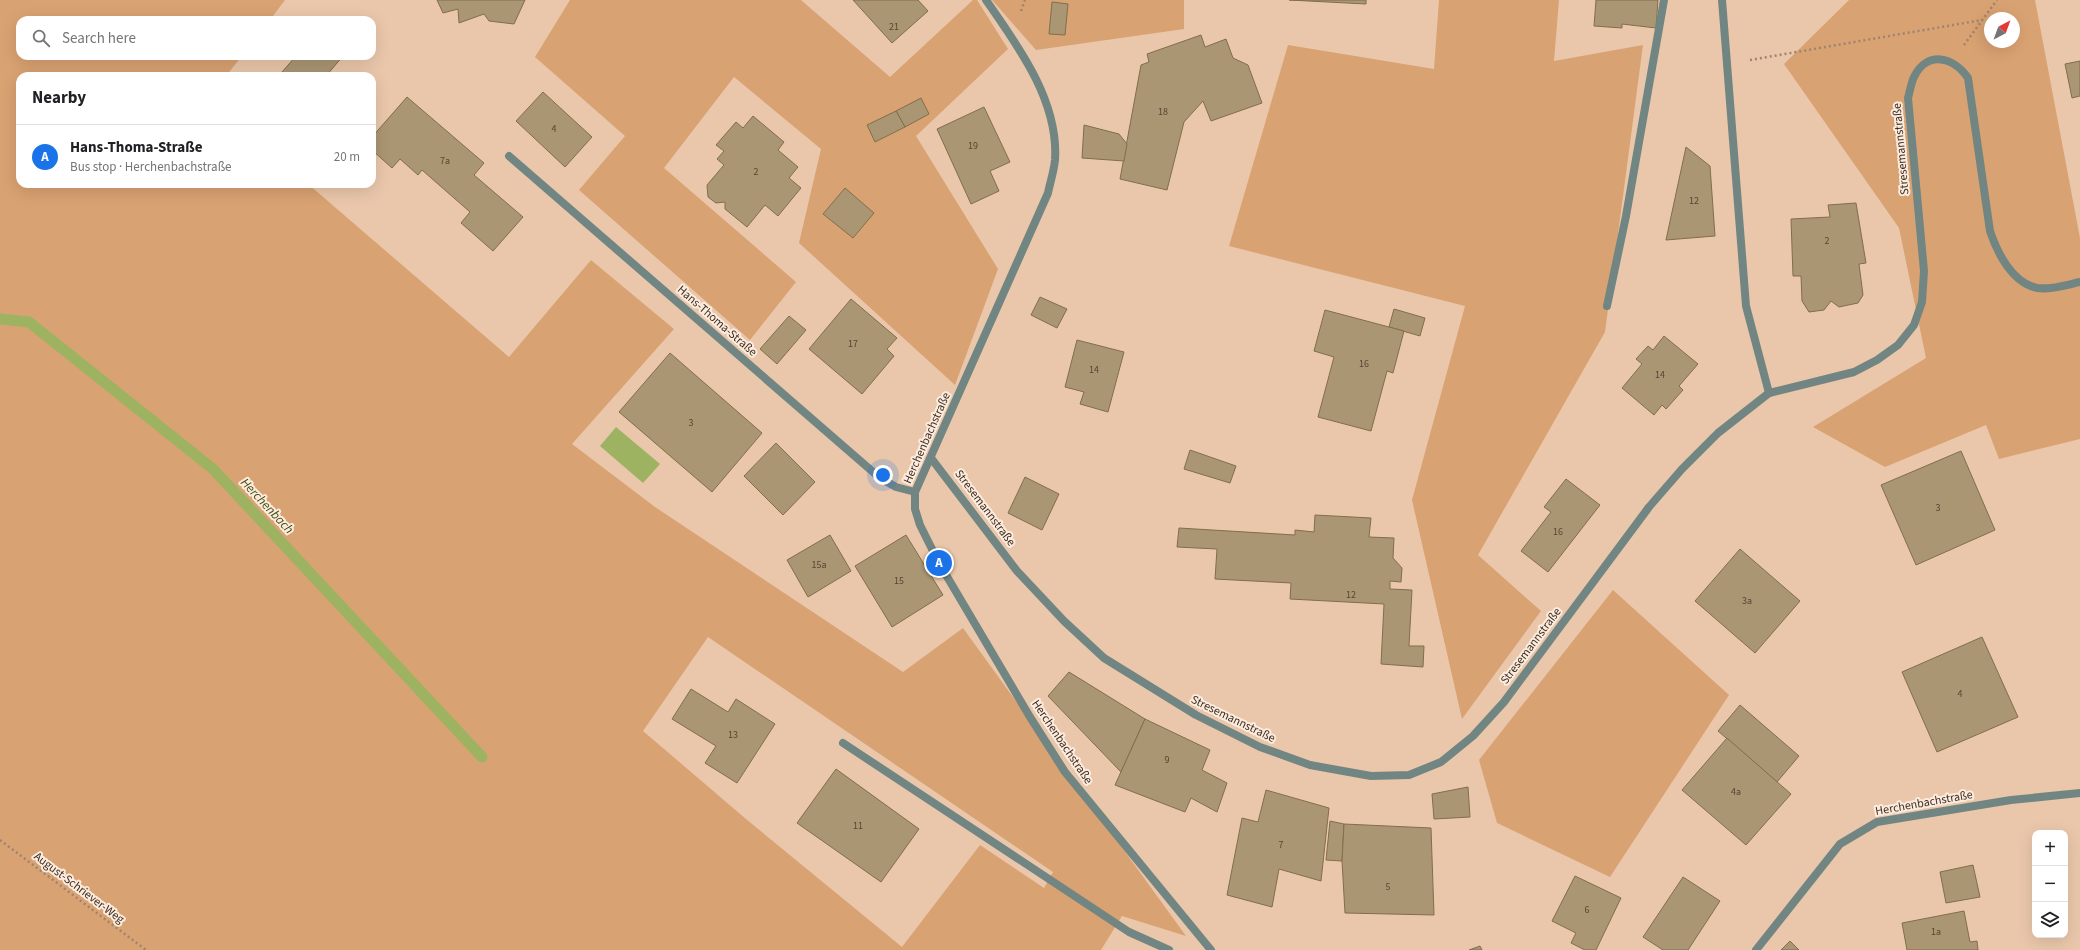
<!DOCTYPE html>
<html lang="en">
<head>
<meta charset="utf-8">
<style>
	:root { --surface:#fff; --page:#f6f6f6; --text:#202124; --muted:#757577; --line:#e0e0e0; --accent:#1a73e8 }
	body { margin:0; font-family:"Source Sans 3",sans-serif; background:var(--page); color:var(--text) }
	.controls { position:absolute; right:12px; bottom:12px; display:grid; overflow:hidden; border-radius:8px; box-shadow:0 4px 16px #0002 }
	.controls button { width:36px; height:36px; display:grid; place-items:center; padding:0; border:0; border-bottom:1px solid var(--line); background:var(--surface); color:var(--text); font:20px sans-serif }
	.compass { position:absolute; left:1984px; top:12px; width:36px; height:36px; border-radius:50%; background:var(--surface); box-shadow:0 4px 16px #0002; rotate:41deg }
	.you { position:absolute; left:883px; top:475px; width:14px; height:14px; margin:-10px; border:3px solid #fff; border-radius:50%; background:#1a73e8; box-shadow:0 0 0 6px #1a73e833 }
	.badge { display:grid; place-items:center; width:26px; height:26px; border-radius:50%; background:var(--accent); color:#fff; font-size:13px; font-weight:700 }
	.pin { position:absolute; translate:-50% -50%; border:2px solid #fff; box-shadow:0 1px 4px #0006 }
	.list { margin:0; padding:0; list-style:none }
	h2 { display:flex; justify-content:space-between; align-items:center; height:52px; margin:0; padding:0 16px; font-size:17px }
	h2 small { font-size:13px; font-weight:400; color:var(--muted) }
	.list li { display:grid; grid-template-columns:26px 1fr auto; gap:12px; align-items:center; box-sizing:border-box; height:64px; padding:0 16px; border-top:1px solid var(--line) }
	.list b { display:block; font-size:15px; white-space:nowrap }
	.list p { margin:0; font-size:13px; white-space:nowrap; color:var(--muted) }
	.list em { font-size:13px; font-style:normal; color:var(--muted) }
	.icon { flex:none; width:22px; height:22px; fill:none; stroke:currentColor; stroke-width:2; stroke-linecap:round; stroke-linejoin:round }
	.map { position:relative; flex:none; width:2080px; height:950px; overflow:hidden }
	.search { position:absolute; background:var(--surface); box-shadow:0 4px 16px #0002; left:16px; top:16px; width:360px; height:44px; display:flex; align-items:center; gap:10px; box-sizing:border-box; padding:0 14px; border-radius:12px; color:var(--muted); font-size:15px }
	.panel { position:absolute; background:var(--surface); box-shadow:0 4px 16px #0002; left:16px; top:72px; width:360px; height:116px; border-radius:12px }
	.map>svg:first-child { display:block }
</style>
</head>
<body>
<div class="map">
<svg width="2080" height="950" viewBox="0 0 2080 950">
	<rect width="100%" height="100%" fill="#eac7ab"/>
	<g fill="#d9a272" fill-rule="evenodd">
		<path d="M0,0H285L270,20H20V56H242L226,76H20V184H308L509,357L591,260L674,329L572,444L655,507L903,672L963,628L1186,936L1122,916L1101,950H0ZM708,637L1053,872L1044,888L980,845L902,947L746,819L643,731Z"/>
		<polygon points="570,0 801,0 890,77 973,0 977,0 1008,49 916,136 998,269 955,385 799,243 821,149 734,77 664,168 796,282 750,340 579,190 625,136 535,57"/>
		<polygon points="992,0 1184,0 1184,29 1036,50"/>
		<polygon points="1439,0 1559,0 1554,61 1643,45 1605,332 1478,555 1541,611 1462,719 1412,500 1465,306 1229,246 1288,45 1434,69"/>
		<path d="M1849,0H2035L2080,238V439L1999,459L1986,425L1885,467L1813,427L1926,358L1899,228L1784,64ZM1990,18H2014V42H1990Z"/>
		<polygon points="1613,590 1729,695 1610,877 1497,823 1479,760"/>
	</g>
	<polygon fill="#9db362" points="616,427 660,464 643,483 600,446"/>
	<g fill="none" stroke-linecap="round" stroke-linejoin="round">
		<polyline stroke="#9db362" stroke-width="11" points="0,319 29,322 213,469 482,757"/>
	</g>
	<g fill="#aa9672" stroke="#816e4c">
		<polygon points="437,0 525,0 514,24 489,21 484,14 459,23 458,9 443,13"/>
		<polygon points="853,0 918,0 928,11 892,43"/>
		<polygon points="1289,0 1366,0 1366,4"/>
		<polygon points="1596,0 1658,0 1656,28 1622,24 1622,28 1594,26"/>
		<polygon points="1052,2 1068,4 1065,35 1049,34"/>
		<polygon points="1201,35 1205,47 1226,39 1233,58 1248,65 1262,103 1211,121 1203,101 1184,122 1167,190 1120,179 1141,65 1149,62 1147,54"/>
		<polygon points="296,56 343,56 326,76 287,76 282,72"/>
		<polygon points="2080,61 2080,96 2072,98 2065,64"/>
		<polygon points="543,92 592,137 565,167 516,121"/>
		<polygon points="407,97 484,163 474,175 523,217 493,251 461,223 470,212 422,170 418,175 400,159 392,168 372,150 372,137"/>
		<polygon points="921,98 929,114 905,127 896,111"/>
		<polygon points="984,107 1010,162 990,171 999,191 971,204 937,129"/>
		<polygon points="896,111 905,127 875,142 867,125"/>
		<polygon points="753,116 784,142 778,150 798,167 789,178 801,188 778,216 765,205 747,227 725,209 725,202 716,203 708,197 707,185 724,165 717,159 724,151 716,145 736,122 743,128"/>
		<polygon points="1084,125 1119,134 1127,144 1124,161 1082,158"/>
		<polygon points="1686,147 1710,166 1715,236 1666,240"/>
		<polygon points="845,188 874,213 853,238 823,214"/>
		<polygon points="1856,203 1866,263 1859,264 1863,295 1858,303 1839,307 1831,301 1824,310 1809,312 1802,301 1801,276 1793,276 1791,219 1830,217 1828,205"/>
		<polygon points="1040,297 1067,309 1057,328 1031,315"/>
		<polygon points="851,299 897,338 887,349 894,356 862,394 809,349"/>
		<polygon points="1394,309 1425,318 1420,336 1389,327"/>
		<polygon points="1325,310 1404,331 1393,373 1387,371 1371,431 1318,417 1334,357 1314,351"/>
		<polygon points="789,316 806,330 777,364 760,349"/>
		<polygon points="1664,336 1698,364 1679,386 1683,390 1666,409 1662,405 1654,415 1622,388 1642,364 1636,359 1648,346 1653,350"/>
		<polygon points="1077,340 1124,352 1108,412 1080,404 1084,392 1065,387"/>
		<polygon points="670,353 762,433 712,492 619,412"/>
		<polygon points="776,443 815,482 783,515 744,476"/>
		<polygon points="1190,450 1236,466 1230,483 1184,469"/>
		<polygon points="1961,451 1995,530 1916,565 1881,485"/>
		<polygon points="1025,477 1059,494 1042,530 1008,513"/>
		<polygon points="1566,479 1600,505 1548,572 1521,551 1551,512 1544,507"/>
		<polygon points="1315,515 1371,518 1369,537 1394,538 1393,558 1402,568 1401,582 1390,581 1390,589 1412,590 1409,646 1424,646 1423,667 1381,664 1384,604 1290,599 1291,583 1215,579 1217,549 1177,547 1179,528 1295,535 1295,530 1314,532"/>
		<polygon points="830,535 851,571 808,597 787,560"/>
		<polygon points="906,535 943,595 892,627 855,566"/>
		<polygon points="1740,549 1800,601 1755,653 1695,601"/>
		<polygon points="1982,637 2018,717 1937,752 1902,672"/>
		<polygon points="1069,672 1145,719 1121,772 1048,696"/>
		<polygon points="691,689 728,712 736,699 775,724 737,783 705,763 716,746 672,719"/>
		<polygon points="1740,705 1799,756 1777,782 1718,731"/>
		<polygon points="1145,719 1210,750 1202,770 1227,783 1217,812 1191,798 1185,812 1115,785"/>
		<polygon points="1727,738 1791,794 1746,845 1682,790"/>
		<polygon points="836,769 919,829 881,882 797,823"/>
		<polygon points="1468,787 1470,817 1434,819 1432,794"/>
		<polygon points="1266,790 1329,808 1321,881 1279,869 1272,907 1227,895 1242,818 1258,822"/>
		<polygon points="1330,821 1344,824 1342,861 1326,860"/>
		<polygon points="1344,824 1431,828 1434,915 1345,913 1342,861"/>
		<polygon points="1973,865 1980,897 1946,903 1940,872"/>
		<polygon points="1575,876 1621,898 1596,950 1585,950 1571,943 1576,933 1552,921"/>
		<polygon points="1683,877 1720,901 1688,950 1663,950 1643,937"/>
		<polygon points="1964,911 1970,942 1977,941 1978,950 1907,950 1902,923"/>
		<polygon points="1790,941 1799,950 1781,950"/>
		<polygon points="1480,946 1482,950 1469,950"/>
	</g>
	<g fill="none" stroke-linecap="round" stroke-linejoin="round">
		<g stroke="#9e8470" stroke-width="2.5" stroke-dasharray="2 3" stroke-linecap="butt">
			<polyline points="1021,11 1025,0"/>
			<polyline points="1964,45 1997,0"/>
			<polyline points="1750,60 1982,20"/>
			<polyline points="0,840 146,950"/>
		</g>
		<polyline stroke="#718682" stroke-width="8" points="843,743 1129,932 1169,950"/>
		<g stroke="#718682" stroke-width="8">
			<path d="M986,0C1018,46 1059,101 1055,160C1054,171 1050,183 1048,193L915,492V509L920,525L939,563L1030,717L1065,772L1211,950"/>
			<polyline points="1722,0 1746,306 1769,393"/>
			<polyline points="509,156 880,478 896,487 915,492"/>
			<polyline points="1607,306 1626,216 1664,0"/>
			<path d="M931,458L1017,571L1064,621L1104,658L1196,715L1260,747L1310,765L1371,776L1409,775L1441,762L1473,736L1504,702L1649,507L1682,469L1718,433L1769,393L1854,372L1877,360L1898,345L1914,325L1922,302L1924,271L1908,98C1910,91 1911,83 1914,77C1927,50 1954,57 1968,78L1990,231C1997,252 2012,283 2037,288C2051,290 2066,285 2080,282"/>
			<polyline points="1756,950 1840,844 1877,822 2011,800 2080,793"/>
		</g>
	</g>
	<g text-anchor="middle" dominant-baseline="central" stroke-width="4" stroke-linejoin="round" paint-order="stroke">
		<g font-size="10" fill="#564736">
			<text x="894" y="27">21</text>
			<text x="1163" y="112">18</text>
			<text x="554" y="129">4</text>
			<text x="973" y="146">19</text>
			<text x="445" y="161">7a</text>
			<text x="756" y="172">2</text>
			<text x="1694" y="201">12</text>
			<text x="1827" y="241">2</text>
			<text x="853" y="344">17</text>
			<text x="1364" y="364">16</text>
			<text x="1094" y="370">14</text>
			<text x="1660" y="375">14</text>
			<text x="691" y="423">3</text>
			<text x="1938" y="508">3</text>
			<text x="1558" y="532">16</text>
			<text x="819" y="565">15a</text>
			<text x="899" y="581">15</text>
			<text x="1351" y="595">12</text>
			<text x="1747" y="601">3a</text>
			<text x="1960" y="694">4</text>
			<text x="733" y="735">13</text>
			<text x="1167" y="760">9</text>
			<text x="1736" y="792">4a</text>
			<text x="858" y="826">11</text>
			<text x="1281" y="845">7</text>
			<text x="1388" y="887">5</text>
			<text x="1587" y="910">6</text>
			<text x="1936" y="932">1a</text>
		</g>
		<g font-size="12" fill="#3a2d22" stroke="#fdecdd">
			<text transform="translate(1901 149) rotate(-95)">Stresemannstraße</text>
			<text transform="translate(717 321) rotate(41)">Hans-Thoma-Straße</text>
			<text transform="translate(927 438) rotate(-66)">Herchenbachstraße</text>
			<text transform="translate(985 508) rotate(53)">Stresemannstraße</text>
			<text transform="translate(1531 646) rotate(-53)">Stresemannstraße</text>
			<text transform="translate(1233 719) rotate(26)">Stresemannstraße</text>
			<text transform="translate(1062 742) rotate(56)">Herchenbachstraße</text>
			<text transform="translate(1924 803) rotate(-10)">Herchenbachstraße</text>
			<text transform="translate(79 888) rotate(37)">August-Schriever-Weg</text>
		</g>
		<g font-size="13" font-style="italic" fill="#3d4b0f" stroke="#fdecdd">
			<text transform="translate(267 506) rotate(47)">Herchenbach</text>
		</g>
	</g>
</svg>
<div class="controls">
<button>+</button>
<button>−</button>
<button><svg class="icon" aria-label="layers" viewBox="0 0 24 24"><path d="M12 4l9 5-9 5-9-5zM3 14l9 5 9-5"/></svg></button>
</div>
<svg class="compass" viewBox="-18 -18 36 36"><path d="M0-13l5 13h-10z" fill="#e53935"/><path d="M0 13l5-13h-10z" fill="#757577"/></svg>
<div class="you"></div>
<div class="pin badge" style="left:939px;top:563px">A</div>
<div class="search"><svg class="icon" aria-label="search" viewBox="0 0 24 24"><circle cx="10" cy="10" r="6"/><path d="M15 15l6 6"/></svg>Search here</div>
<section class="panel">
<h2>Nearby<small></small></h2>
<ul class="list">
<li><span class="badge">A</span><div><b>Hans-Thoma-Straße</b><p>Bus stop · Herchenbachstraße</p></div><em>20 m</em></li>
</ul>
</section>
</div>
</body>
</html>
